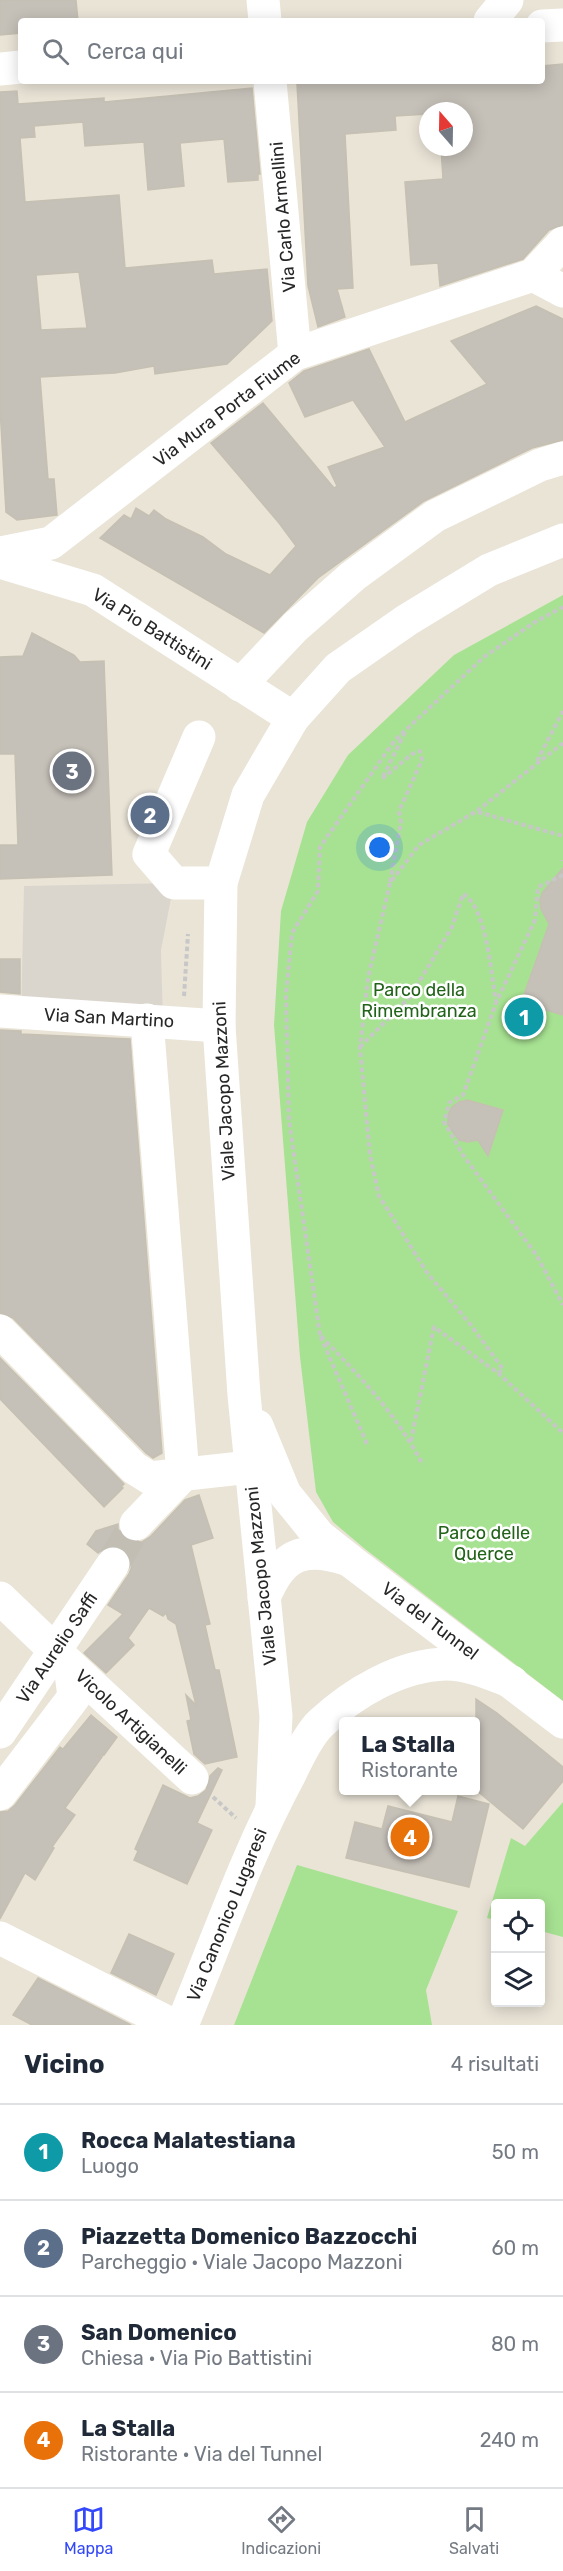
<!DOCTYPE html>
<html lang="it">
<head>
<meta charset="utf-8">
<style>
	:root { --surface:#fff; --page:#f2f2f3; --text:#1f2937; --muted:#747a83; --line:#e0e1e3; --accent:#3348fb }
	body { margin:0; font-family:Rubik,sans-serif; background:var(--page); color:var(--text) }
	.controls { position:absolute; right:18px; bottom:18px; display:grid; overflow:hidden; border-radius:6px; box-shadow:0 3px 15px #0003 }
	.controls button { width:54px; height:54px; display:grid; place-items:center; padding:0; border:0; border-bottom:2px solid var(--line); background:var(--surface); color:var(--text); font:30px sans-serif }
	.compass { position:absolute; left:419px; top:102px; width:54px; height:54px; border-radius:50%; background:var(--surface); box-shadow:0 3px 15px #0003; rotate:340deg }
	.you { position:absolute; left:380px; top:848px; width:21px; height:21px; margin:-15px; border:4px solid #fff; border-radius:50%; background:#1a73e8; box-shadow:0 0 0 9px #1a73e833 }
	.badge { display:grid; place-items:center; width:39px; height:39px; border-radius:50%; background:var(--accent); color:#fff; font-size:20px; font-weight:700 }
	.pin { position:absolute; translate:-50% -50%; border:3px solid #fff; box-shadow:0 2px 6px #0006 }
	.popup { position:absolute; left:339px; top:1717px; width:141px; height:78px; box-sizing:border-box; display:grid; place-content:center; border-radius:6px; background:var(--surface); filter:drop-shadow(0 2px 4px #0005); font-size:20px; white-space:nowrap; color:var(--muted) }
	.popup b { font-size:22px; color:var(--text) }
	.popup::after { content:''; position:absolute; left:50%; top:100%; margin-left:-12px; border:12px solid transparent; border-top-color:var(--surface) }
	.list { margin:0; padding:0; list-style:none }
	h2 { display:flex; justify-content:space-between; align-items:center; height:78px; margin:0; padding:0 24px; font-size:26px }
	h2 small { font-size:20px; font-weight:400; color:var(--muted) }
	.list li { display:grid; grid-template-columns:39px 1fr auto; gap:18px; align-items:center; box-sizing:border-box; height:96px; padding:0 24px; border-top:2px solid var(--line) }
	.list b { display:block; font-size:22px; white-space:nowrap }
	.list p { margin:0; font-size:20px; white-space:nowrap; color:var(--muted) }
	.list em { font-size:20px; font-style:normal; color:var(--muted) }
	.icon { flex:none; width:33px; height:33px; fill:none; stroke:currentColor; stroke-width:2; stroke-linecap:round; stroke-linejoin:round }
	.map { position:relative; flex:none; width:563px; height:2025px; overflow:hidden }
	.search { position:absolute; background:var(--surface); box-shadow:0 3px 15px #0003; left:18px; right:18px; top:18px; height:66px; display:flex; align-items:center; gap:15px; box-sizing:border-box; padding:0 21px; border-radius:6px; color:var(--muted); font-size:22px }
	.sheet { height:462px; background:var(--surface) }
	nav { display:flex; justify-content:space-around; align-items:center; box-sizing:border-box; height:84px; border-top:2px solid var(--line); background:var(--surface); font-size:16px; color:var(--muted) }
	nav a { display:grid; justify-items:center; gap:3px }
	nav .on { color:var(--accent) }
	.map>svg:first-child { display:block }
</style>
</head>
<body>
<div class="map">
<svg width="563" height="2025" viewBox="0 0 563 2025">
	<rect width="100%" height="100%" fill="#eae4d7"/>
	<g fill="#a7e292">
		<polygon points="563,595 563,1701 365,1549 333,1522 316,1492 300,1357 274,1025 281,911 307,822 348,755 454,655"/>
		<polygon points="563,1802 563,1937 541,1931 540,1904 496,1904 495,1920 487,1918 511,1838 525,1846"/>
		<polygon points="297,1865 458,1911 426,1990 432,2025 234,2025"/>
	</g>
	<polygon fill="#dad6ce" points="174,883 161,950 163,1025 21,1018 24,886"/>
	<g fill="#c5c0b8" stroke="#c5c0b2" stroke-width="1.5" fill-rule="evenodd">
		<polygon points="0,0 76,0 78,21 21,21 21,33 0,35"/>
		<polygon points="563,64 563,225 549,230 523,259 440,286 438,263 411,265 405,182 443,179 441,147 464,147 464,111 428,111 428,114 395,116 396,130 345,134 353,288 337,289 345,317 318,327 308,286 297,84 347,81 542,81 542,66"/>
		<path d="M252,88L260,174H258V180L228,182L224,139L180,143L184,186L148,190L144,142L85,146L83,122L34,126L35,137L20,138L25,202L119,195L125,268L212,260L214,274L267,269L272,321L227,364L155,374L154,366L115,373L40,377L48,479H54L57,515L17,520L6,512L0,408V92L17,91L18,104L104,98V102ZM79,272L87,328L41,330L36,275Z"/>
		<polygon points="536,306 563,319 563,440 532,448 424,501 318,578 264,633 100,538 124,515 131,519 136,508 149,516 154,510 166,519 203,537 226,554 270,575 296,546 279,523 211,443 263,403 334,488 337,486 328,467 385,447 353,400 305,417 289,383 304,371 369,349 405,422 487,384 451,341"/>
		<polygon points="32,633 74,655 80,662 104,661 112,875 0,879 0,845 18,845 15,754 0,754 0,657 23,656"/>
		<polygon points="563,868 563,1015 521,1003 549,924 541,909 540,900 542,893"/>
		<polygon points="0,959 20,959 20,994 0,992"/>
		<polygon points="0,1030 21,1031 21,1034 130,1039 162,1453 153,1458 146,1453 13,1318 0,1313"/>
		<polygon points="467,1100 503,1110 488,1156 478,1140 468,1142 459,1140 448,1125 448,1115 452,1107 459,1102"/>
		<polygon points="0,1358 124,1484 121,1487 123,1488 104,1507 0,1399"/>
		<polygon points="199,1495 213,1538 191,1545 210,1624 205,1625 215,1670 219,1670 237,1757 205,1764 194,1754 187,1721 191,1720 186,1695 196,1705 176,1624 168,1619 166,1613 163,1616 149,1608 128,1638 134,1645 106,1673 84,1653 123,1614 108,1605 129,1574 132,1566 130,1556 123,1548 114,1545 105,1547 98,1553 87,1544 96,1531 118,1524 118,1530 123,1538 132,1542 142,1542 150,1537 185,1500"/>
		<polygon points="476,1699 497,1713 563,1767 563,1781 523,1829 476,1790"/>
		<polygon points="91,1715 117,1737 104,1755 99,1756 102,1757 65,1808 75,1815 52,1847 54,1848 35,1880 25,1873 0,1919 0,1812 8,1811 15,1805 60,1747 63,1749"/>
		<polygon points="218,1768 222,1770 197,1823 212,1830 187,1884 134,1860 138,1851 135,1849 163,1785 190,1798 198,1796 206,1790 210,1776"/>
		<polygon points="458,1796 489,1804 469,1887 346,1858 355,1822 382,1829 388,1806 452,1822"/>
		<polygon points="129,1934 174,1954 156,1995 111,1973"/>
		<polygon points="38,1978 131,2025 32,2025 13,2015"/>
	</g>
	<g fill="none" stroke-linecap="round" stroke-linejoin="round">
		<polyline stroke="#c3beb4" stroke-width="33" stroke-dasharray="33 16" stroke-linecap="butt" points="113,1564 136,1524"/>
		<g stroke="#c7c7c7" stroke-width="4" stroke-dasharray="4.5 3" stroke-linecap="butt">
			<polyline points="537,761 563,711"/>
			<polyline points="478,812 563,836"/>
			<polyline points="563,860 563,861"/>
			<polyline points="563,875 538,887 535,920 496,1003 463,1095 449,1103 444,1122 463,1155 537,1256 563,1305"/>
			<polyline points="390,882 401,823 399,811 422,760 420,751 412,754 382,779 406,730"/>
			<polyline points="184,996 188,934"/>
			<path d="M360,1047L410,997L452,927L463,894C487,907 491,975 496,1001"/>
			<polyline points="320,1335 289,1120 286,995 292,933 318,891 320,847 395,740 484,657 535,622 563,607"/>
			<polyline points="498,1373 503,1369 470,1324 428,1274 379,1196 370,1155 360,1048 368,978 390,883 419,845 477,811 563,743"/>
			<polyline points="411,1441 434,1327 498,1373 563,1433"/>
			<path d="M367,1444L320,1335C361,1378 395,1412 423,1465"/>
			<polyline points="213,1797 236,1818"/>
		</g>
		<g stroke="#fff" stroke-width="33">
			<polyline points="263,0 265,21"/>
			<polyline points="490,21 507,0"/>
			<polyline points="542,26 563,25"/>
			<polyline points="0,69 21,67"/>
			<polyline points="270,81 295,354"/>
			<polyline points="533,275 563,291"/>
			<polyline points="0,553 51,543 295,354 533,275 563,243"/>
			<polyline points="0,562 93,590 293,718"/>
			<polyline points="240,685 295,627 353,576 435,516 540,465 563,458"/>
			<polyline points="199,737 149,854 174,883 221,883"/>
			<polyline points="0,1011 219,1026"/>
			<polyline points="147,1020 183,1475"/>
			<polyline points="0,1331 134,1468 150,1478 250,1467"/>
			<polyline points="257,1426 285,1494 319,1536 348,1559"/>
			<polyline points="136,1524 183,1475"/>
			<polyline points="0,1598 70,1665 74,1697 0,1794"/>
			<path d="M264,1598C282,1553 304,1545 349,1560L563,1722"/>
			<polyline points="70,1665 192,1778"/>
			<polyline points="0,1732 113,1564"/>
			<polyline points="272,1806 276,1716 244,1395 219,1026 221,883 248,795 293,718 338,668 407,620 489,570 563,540"/>
			<polyline points="0,1938 173,2025"/>
			<path d="M182,2025C217,1941 247,1853 290,1774C297,1759 309,1734 321,1723C353,1693 400,1665 446,1664C469,1664 491,1674 512,1682"/>
		</g>
	</g>
	<g text-anchor="middle" dominant-baseline="central" stroke-width="5" stroke-linejoin="round" paint-order="stroke">
		<g font-size="18" fill="#272727" stroke="#fff">
			<text transform="translate(283 217) rotate(-95)">Via Carlo Armellini</text>
			<text transform="translate(227 409) rotate(-37)">Via Mura Porta Fiume</text>
			<text transform="translate(152 629) rotate(32)">Via Pio Battistini</text>
			<text transform="translate(109 1018) rotate(3)">Via San Martino</text>
			<text transform="translate(224 1091) rotate(-93)">Viale Jacopo Mazzoni</text>
			<text transform="translate(261 1576) rotate(-96)">Viale Jacopo Mazzoni</text>
			<text transform="translate(430 1621) rotate(37)">Via del Tunnel</text>
			<text transform="translate(57 1648) rotate(-56)">Via Aurelio Saffi</text>
			<text transform="translate(131 1722) rotate(43)">Vicolo Artigianelli</text>
			<text transform="translate(227 1915) rotate(-68)">Via Canonico Lugaresi</text>
		</g>
		<g font-size="18" fill="#216318" stroke="#fff">
			<text x="419" y="990">Parco della<tspan x="419" dy="21">Rimembranza</tspan></text>
			<text x="484" y="1533">Parco delle<tspan x="484" dy="21">Querce</tspan></text>
		</g>
	</g>
</svg>
<div class="controls">
<button><svg class="icon" aria-label="locate" viewBox="0 0 24 24"><circle cx="12" cy="12" r="6"/><path d="M12 2v4M12 18v4M2 12h4M18 12h4"/></svg></button>
<button><svg class="icon" aria-label="layers" viewBox="0 0 24 24"><path d="M12 4l9 5-9 5-9-5zM3 14l9 5 9-5"/></svg></button>
</div>
<svg class="compass" viewBox="-18 -18 36 36"><path d="M0-13l5 13h-10z" fill="#e53935"/><path d="M0 13l5-13h-10z" fill="#747a83"/></svg>
<div class="you"></div>
<div class="pin badge" style="left:524px;top:1017px;background:#0f9aa8">1</div>
<div class="pin badge" style="left:150px;top:815px;background:#5c6f8a">2</div>
<div class="pin badge" style="left:72px;top:771px;background:#6b7280">3</div>
<div class="pin badge" style="left:410px;top:1837px;background:#e8710a">4</div>
<div class="popup"><b>La Stalla</b>Ristorante</div>
<div class="search"><svg class="icon" aria-label="search" viewBox="0 0 24 24"><circle cx="10" cy="10" r="6"/><path d="M15 15l6 6"/></svg>Cerca qui</div>
</div>
<section class="sheet">
<h2>Vicino<small>4 risultati</small></h2>
<ul class="list">
<li><span class="badge" style="background:#0f9aa8">1</span><div><b>Rocca Malatestiana</b><p>Luogo</p></div><em>50 m</em></li>
<li><span class="badge" style="background:#5c6f8a">2</span><div><b>Piazzetta Domenico Bazzocchi</b><p>Parcheggio · Viale Jacopo Mazzoni</p></div><em>60 m</em></li>
<li><span class="badge" style="background:#6b7280">3</span><div><b>San Domenico</b><p>Chiesa · Via Pio Battistini</p></div><em>80 m</em></li>
<li><span class="badge" style="background:#e8710a">4</span><div><b>La Stalla</b><p>Ristorante · Via del Tunnel</p></div><em>240 m</em></li>
</ul>
</section>
<nav>
<a class="on"><svg class="icon" aria-label="map" viewBox="0 0 24 24"><path d="M3 6l6-2 6 2 6-2v14l-6 2-6-2-6 2zM9 4v14M15 6v14"/></svg>Mappa</a>
<a><svg class="icon" aria-label="directions" viewBox="0 0 24 24"><path d="M12 3l9 9-9 9-9-9zM9 14v-3h6M13 9l2 2-2 2"/></svg>Indicazioni</a>
<a><svg class="icon" aria-label="saved" viewBox="0 0 24 24"><path d="M7 4h10v16l-5-4-5 4z"/></svg>Salvati</a>
</nav>
</body>
</html>
